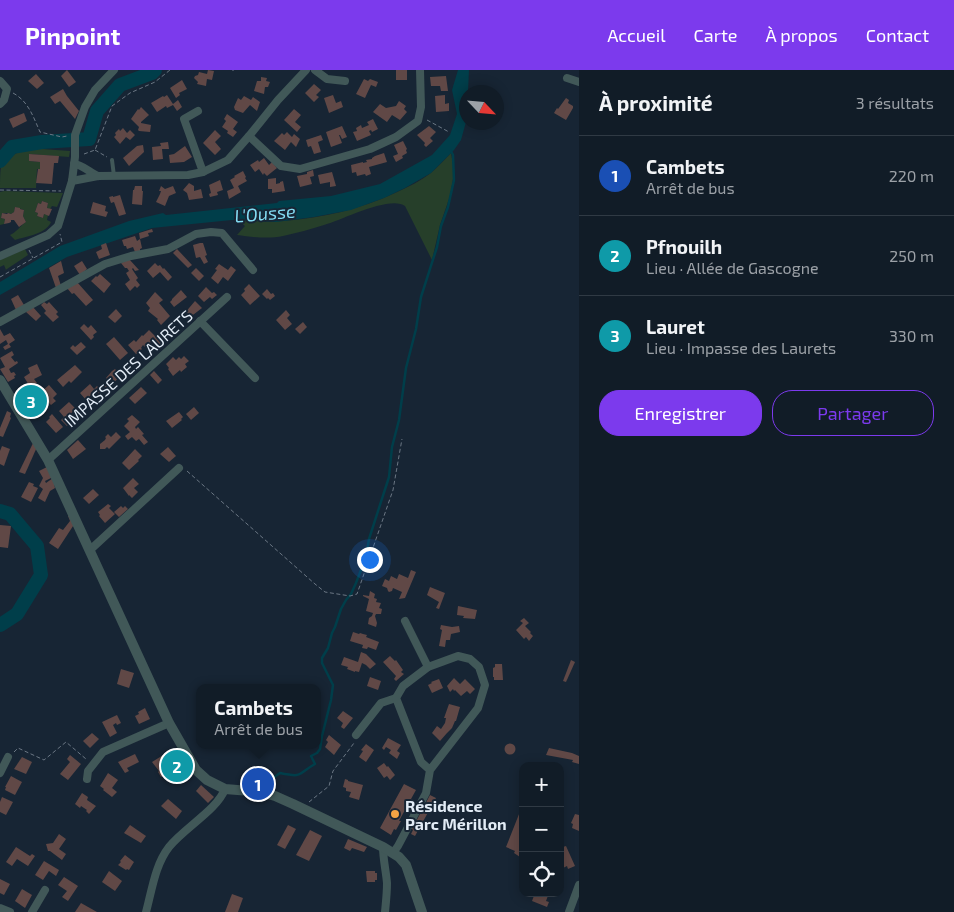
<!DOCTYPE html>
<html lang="fr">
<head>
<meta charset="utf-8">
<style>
	:root { --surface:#111c27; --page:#1a252f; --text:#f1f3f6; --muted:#9ca1a7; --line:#303a44; --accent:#7c3aed }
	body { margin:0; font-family:"Exo 2",sans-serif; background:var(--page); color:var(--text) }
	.controls { position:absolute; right:15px; bottom:15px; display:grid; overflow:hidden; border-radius:10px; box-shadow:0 2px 12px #0003 }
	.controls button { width:45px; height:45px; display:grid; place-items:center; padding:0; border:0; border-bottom:1px solid var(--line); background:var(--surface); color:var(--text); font:25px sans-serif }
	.compass { position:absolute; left:459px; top:15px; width:45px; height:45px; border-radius:50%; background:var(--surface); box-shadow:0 2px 12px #0003; rotate:116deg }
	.you { position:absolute; left:369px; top:489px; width:18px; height:18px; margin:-12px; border:4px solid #fff; border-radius:50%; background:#1a73e8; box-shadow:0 0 0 8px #1a73e833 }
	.badge { display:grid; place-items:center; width:32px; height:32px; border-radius:50%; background:var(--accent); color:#fff; font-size:16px; font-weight:700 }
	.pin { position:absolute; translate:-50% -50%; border:2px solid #fff; box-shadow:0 1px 5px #0006 }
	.popup { position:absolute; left:196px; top:614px; width:125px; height:65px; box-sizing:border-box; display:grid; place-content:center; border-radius:10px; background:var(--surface); filter:drop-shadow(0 1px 4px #0005); font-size:16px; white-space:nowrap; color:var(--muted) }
	.popup b { font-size:19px; color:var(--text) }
	.popup::after { content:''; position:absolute; left:50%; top:100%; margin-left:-10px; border:10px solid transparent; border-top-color:var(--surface) }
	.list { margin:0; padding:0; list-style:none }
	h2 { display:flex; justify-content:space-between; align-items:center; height:65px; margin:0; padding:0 20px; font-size:21px }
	h2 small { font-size:16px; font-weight:400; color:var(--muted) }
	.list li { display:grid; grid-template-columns:32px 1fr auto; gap:15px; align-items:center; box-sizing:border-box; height:80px; padding:0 20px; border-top:1px solid var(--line) }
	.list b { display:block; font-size:19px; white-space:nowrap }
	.list p { margin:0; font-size:16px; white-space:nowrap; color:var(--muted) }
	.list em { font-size:16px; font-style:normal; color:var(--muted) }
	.actions { display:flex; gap:10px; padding:15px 20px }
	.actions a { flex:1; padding:11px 0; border:1px solid var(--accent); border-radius:20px; text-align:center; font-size:18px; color:var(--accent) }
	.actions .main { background:var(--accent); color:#fff }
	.icon { flex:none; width:28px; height:28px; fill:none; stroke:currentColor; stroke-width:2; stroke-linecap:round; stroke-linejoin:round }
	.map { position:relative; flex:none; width:579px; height:842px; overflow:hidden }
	header { display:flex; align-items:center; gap:30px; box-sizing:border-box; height:70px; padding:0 25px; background:var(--accent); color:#fff }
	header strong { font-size:24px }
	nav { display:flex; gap:28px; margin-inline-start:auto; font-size:18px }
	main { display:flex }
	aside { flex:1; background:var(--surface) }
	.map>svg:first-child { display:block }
</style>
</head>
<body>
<header>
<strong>Pinpoint</strong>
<nav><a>Accueil</a><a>Carte</a><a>À propos</a><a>Contact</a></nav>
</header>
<main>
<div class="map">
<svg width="579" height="842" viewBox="0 0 579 842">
	<rect width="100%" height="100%" fill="#172534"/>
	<g fill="#263f2a">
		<path d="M28,78L70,81L69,87L30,84L29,91L40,92V99H37L36,118H0C0,111 0,103 1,97C6,87 18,82 28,78Z"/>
		<path d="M451,83L454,100L453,109L450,126L440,155L432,190L405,136C390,125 342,150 324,155C311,159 297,163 283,166C269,169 251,167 237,165L245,156L238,150C253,150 269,152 284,151C323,148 360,139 395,123C408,117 421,111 432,102C439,96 445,89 451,83Z"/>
		<path d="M4,121L63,123L57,137L52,136L50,139L47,138L48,133L42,131L41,134L38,133L35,142L38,143L37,146L43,148L44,144L48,145L47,150L51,152C46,164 27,166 15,170L10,165C17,162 20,156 26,152L23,146L24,140L15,137L14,142L11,144L8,143H2L1,148L5,149L4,154L0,155V122Z"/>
		<polygon points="25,179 28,185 4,201 6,200 4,195 0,197 0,190"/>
	</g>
	<polygon fill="#003e4a" points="458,0 469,0 468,22 467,22 466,52 461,70 454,80 431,103 405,118 384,128 351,140 314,147 276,152 232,150 152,158 67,187 0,225 0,212 60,176 129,151 163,143 166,145 277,133 279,131 331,126 380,114 432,85 450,65 457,44 452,20"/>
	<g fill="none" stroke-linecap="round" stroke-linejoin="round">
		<path stroke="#003e4a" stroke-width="2.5" d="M268,715L273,708L280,703C304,708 297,704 315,694L311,686L317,683L320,679L322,666L331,630L333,615L322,593V588L328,578L332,563L335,557L341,539L346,530L351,524L356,513L366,487L369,469L389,407L392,377L399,350L406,298L416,259L421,227L437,177L441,156L448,137L454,110L453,85L451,81"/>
		<g stroke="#003e4a" stroke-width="14">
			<polyline points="0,91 12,77 42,72 89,69 97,41 120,15 152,3 155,0"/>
			<polyline points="0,441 10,444 37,476 41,505 17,544 0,555"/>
		</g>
	</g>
	<g fill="#604846">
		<polygon points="67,0 76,12 69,17 61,6"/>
		<polygon points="208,0 214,1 212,10 207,9 206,16 197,14 198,12 194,8 195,6 198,5 199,2 207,4"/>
		<rect x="396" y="0" width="11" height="10"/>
		<polygon points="36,4 44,13 37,19 28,11"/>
		<polygon points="446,6 448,21 441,21 440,16 431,16 430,7"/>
		<polygon points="261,7 267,8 266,11 270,12 268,17 265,17 264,24 254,21 257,11 261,11"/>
		<polygon points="364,9 368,11 370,9 378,12 376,17 371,15 365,28 356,24"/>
		<polygon points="182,10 187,19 179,23 180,25 176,28 170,18"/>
		<polygon points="314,14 321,20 316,25 319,27 314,32 305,23"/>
		<polygon points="63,19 67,26 79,41 75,49 60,31 55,34 50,27"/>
		<polygon points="167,25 173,34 178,30 182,37 177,41 173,35 167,38 166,36 157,42 151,33 163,26 164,27"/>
		<polygon points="333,25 336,33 341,31 343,37 329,43 324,28"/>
		<polygon points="445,25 445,34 449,33 449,41 436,42 435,26"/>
		<polygon points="244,26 251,30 253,27 260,32 257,41 250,35 243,43 235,40 234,37 238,28 241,30"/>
		<polygon points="566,28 569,30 568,33 573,36 573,38 566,50 554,43 557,38 558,39"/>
		<polygon points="399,31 406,36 404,39 407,42 400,50 392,45 387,52 373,42 380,34 386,38 396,36"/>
		<polygon points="141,37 149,45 141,52 141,53 151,55 150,62 139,61 138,60 139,57 131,49 138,39 139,40"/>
		<polygon points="294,39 301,45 295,52 301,57 297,62 284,50"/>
		<polygon points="24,43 27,51 13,58 9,49"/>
		<polygon points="227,44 238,52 233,59 237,62 233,67 227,63 228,61 222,57 226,51 224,49"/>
		<polygon points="373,49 378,59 372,62 371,60 369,61 371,65 357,71 353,62 357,61 356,58 361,55 362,58 369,55 367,52"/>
		<polygon points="342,56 347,67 342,69 340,65 339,65 342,73 331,77 326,62"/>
		<polygon points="429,56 436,62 430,68 433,71 426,77 424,75 425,73 417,65"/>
		<polygon points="123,58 127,63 130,60 135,65 130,70 126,67 120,74 114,67 116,65 115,63 119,59 120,61"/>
		<polygon points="215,60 221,66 215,72 221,79 215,85 203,73"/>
		<polygon points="287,62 292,67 294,64 300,69 296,77 291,72 285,80 274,71 282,63 284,65"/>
		<polygon points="321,65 323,70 318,72 321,82 314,84 311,76 308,77 306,70"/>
		<polygon points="403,71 407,79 406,80 407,83 402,86 403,88 396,92 393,86 398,84 394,75"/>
		<polygon points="168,72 169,79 162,79 163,89 153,90 152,77 161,76 160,73"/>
		<polygon points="143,75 144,82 129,96 123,88 137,76"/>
		<polygon points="185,76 192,87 184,92 170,93 169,85 174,84"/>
		<polygon points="384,83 387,92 369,97 371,104 366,106 365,104 357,106 356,102 352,103 351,95 363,92 363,93 367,92 366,90 372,89 372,88 375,86"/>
		<polygon points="29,84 59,86 58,93 54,93 52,114 36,113 38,99 40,99 40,92 29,91"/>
		<polygon points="264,88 269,95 272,92 277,98 267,106 264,103 263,105 259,99 255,102 250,95 258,90 259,92"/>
		<polygon points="313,100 314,106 310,107 312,114 300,117 297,106 307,104 307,102"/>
		<polygon points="243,101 246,107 245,108 247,111 238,116 241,122 229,129 227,121 234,118 230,110 235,107 234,106"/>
		<polygon points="332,102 336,116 330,117 330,112 320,114 318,105"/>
		<polygon points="276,108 276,114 280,113 280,112 283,111 285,121 272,123 272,119 268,119 268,109"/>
		<polygon points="220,110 223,120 217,122 218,125 210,127 209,124 211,123 209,115"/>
		<polygon points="189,113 194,116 194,121 201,119 203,128 189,130 187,123 183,120"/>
		<polygon points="135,116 142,116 142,121 143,121 142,135 132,134 133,120 134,120"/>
		<polygon points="161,116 165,119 173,116 176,123 169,126 165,136 156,132 160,124 161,121 159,121"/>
		<polygon points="120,125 126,144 119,146 114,132 111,133 109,127 113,126 113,127"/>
		<polygon points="42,131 48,133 47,138 52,139 49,146 44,144 43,148 37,146 38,143 35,142 38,133 41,134"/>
		<polygon points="93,132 106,136 105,141 108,142 106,147 90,143"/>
		<polygon points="15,137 20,138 20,139 24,140 23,146 26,152 19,157 14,150 11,150 11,152 9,153 4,154 5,149 1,148 2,143 7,144 8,143 11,144 14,142"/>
		<polygon points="152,159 153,162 148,163 149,166 140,169 139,163"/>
		<polygon points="135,166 137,171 140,169 142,178 140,179 140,181 135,182 133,177 127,179 126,176 124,176 122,170"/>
		<polygon points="106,173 110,185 99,189 96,182 102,179 101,175"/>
		<polygon points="200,173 203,173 207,185 205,186 208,192 204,194 200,187 196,188 193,175"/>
		<polygon points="177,179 192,195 188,198 173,183"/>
		<polygon points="129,189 139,200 135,201 133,198 132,199 138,208 136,210 140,215 137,218 135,216 130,221 125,214 130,210 126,203 129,201 127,198 125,198 121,193"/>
		<polygon points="61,191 64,203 58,206 61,216 56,218 49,198"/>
		<polygon points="82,191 87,199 80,205 74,196"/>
		<polygon points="155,193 158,196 160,195 163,199 164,198 172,207 168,211 160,202 153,208 147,201"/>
		<polygon points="219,194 228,200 231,196 236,200 228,211 223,207 218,214 211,208 217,200 215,199"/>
		<polygon points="196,198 204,206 199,211 191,203"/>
		<polygon points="100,204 111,214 104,223 91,211 96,206 97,207"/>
		<polygon points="77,212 93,230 86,236 74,223 72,224 67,218"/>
		<polygon points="249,214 260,226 250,235 241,225 245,221 244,219"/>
		<polygon points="206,217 212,223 214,222 217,225 212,229 210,227 204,232 198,226"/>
		<polygon points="267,219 271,224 273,223 275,226 270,230 268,228 267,229 262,224"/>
		<polygon points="181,220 187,227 174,237 170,232 172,230 172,229"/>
		<polygon points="155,222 163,230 159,233 170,246 161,255 157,250 158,249 148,241 150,238 146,233"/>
		<polygon points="18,225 24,235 16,240 11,229"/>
		<polygon points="195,231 202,238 189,248 184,244"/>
		<polygon points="44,232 47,234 49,232 58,242 56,244 59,247 53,252 44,243 46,241 41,235"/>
		<polygon points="32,236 41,246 36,251 26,242"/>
		<polygon points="116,239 122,246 115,253 108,247"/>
		<polygon points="286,240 290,245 287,248 292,254 285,260 276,250"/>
		<polygon points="303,252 307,257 300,264 295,259"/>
		<polygon points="84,254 88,258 91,255 97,262 93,265 94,267 91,270 80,258"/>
		<polygon points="0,259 4,266 10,263 15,270 9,274 11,277 5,280 3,277 8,274 6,270 0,274"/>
		<polygon points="149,260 155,266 157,264 163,271 158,276 153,270 145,277 143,275 141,278 142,279 136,284 128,275 134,270 136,272 142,265 143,266"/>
		<polygon points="114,267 128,283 120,290 106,274"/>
		<polygon points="81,272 86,277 77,285 70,278 73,275 75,277"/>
		<polygon points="12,281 14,285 11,287 15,292 17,291 18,293 9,299 11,303 14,302 16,305 14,306 15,308 8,312 0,299 5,297 0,288"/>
		<polygon points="184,286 189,291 185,294 187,297 181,302 180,300 173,306 168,299 169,298 166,294 173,287 176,290 179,287 181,289"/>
		<polygon points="37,294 42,305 34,309 37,313 30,317 24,307 30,303 28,298"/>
		<polygon points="75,295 82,302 71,313 69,311 63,317 57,310"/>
		<polygon points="115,299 121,306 112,314 111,313 108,315 111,318 106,322 102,316 106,312 107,314 110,312 106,308 112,301"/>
		<polygon points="154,301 162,310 158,314 150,305"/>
		<polygon points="90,314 94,319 97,316 103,322 97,328 93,323 86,330 80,323"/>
		<polygon points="49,315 57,324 53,328 56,331 51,335 48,332 49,331 41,322"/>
		<polygon points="141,317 147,323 135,334 129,328"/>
		<polygon points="69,332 76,339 69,345 70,346 68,347 72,352 67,356 61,350 64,347 59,341"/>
		<polygon points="194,337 199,343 191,350 186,344"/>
		<polygon points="7,341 11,343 10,347 11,348 3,367 0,366 0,358"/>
		<polygon points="179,342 183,347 181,349 182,350 172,358 166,351"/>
		<polygon points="52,344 63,357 56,363 46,352 50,348 49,347"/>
		<polygon points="132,345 140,352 135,357 136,359 138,357 144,364 142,365 148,372 144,375 139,369 136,371 132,367 128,370 125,366 130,362 124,356 129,351 127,349"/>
		<polygon points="116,362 121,367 109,379 107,377 105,379 100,379 100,374 105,370 106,368 105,367 108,364 111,367"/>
		<polygon points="78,370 86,379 73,389 67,380"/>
		<polygon points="34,371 37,377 25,404 19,402"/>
		<polygon points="2,376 10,379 4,396 0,394 0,381"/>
		<polygon points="168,377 176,386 169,392 160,384"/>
		<polygon points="135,379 142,386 138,390 139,391 129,400 122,393"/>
		<polygon points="47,397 53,407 45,411 46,413 53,408 55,418 50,421 45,432 38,428 43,419 39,416 43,408 39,401"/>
		<polygon points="133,408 139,414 134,418 138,422 132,428 129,425 129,426 123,418"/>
		<polygon points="29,412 34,414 33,416 38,418 31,432 21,427"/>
		<polygon points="93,419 99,425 89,434 83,428"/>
		<polygon points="108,434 111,436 109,438 115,444 105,453 99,446 100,445 98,442"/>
		<polygon points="121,436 123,438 125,436 128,439 119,447 114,442"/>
		<polygon points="71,443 75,453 58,479 49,473 59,458 63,460 70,451 68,446"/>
		<polygon points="0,455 11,456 8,478 0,477"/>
		<polygon points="411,500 416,502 405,528 399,529 402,522 393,518 392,521 389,522 388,521 387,518 382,516 385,509 389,511 391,506 397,509 399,504 408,508"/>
		<polygon points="430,517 445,523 439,539 436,538 439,532 427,525"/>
		<polygon points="370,521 375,524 374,528 377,529 376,532 381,533 379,538 382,539 381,544 376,544 375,546 377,553 376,557 368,554 369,548 372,546 373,543 366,541 369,529 363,526 363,525 369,526"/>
		<polygon points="458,536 477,540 475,549 463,548 464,546 457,545"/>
		<polygon points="524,548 529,553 525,556 531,562 530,563 533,566 529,571 526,567 524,569 516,560 523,553 520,551"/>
		<polygon points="441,555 452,557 459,556 460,562 451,564 450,570 446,570 445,577 439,576 442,560 440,559"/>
		<polygon points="353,562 359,564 360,563 363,564 367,565 366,567 379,572 376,580 368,577 367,579 362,578 363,575 350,571"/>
		<polygon points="361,582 366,584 376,594 370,599 366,595 362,593 359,602 355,601 355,602 347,599 348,597 341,595 344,587 358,592"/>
		<polygon points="390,586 395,591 396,590 403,600 401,602 404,604 396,611 394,609 396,606 383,592"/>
		<polygon points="571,590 575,592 566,612 563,611"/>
		<polygon points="495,594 502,594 503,610 494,610 494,607 493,607 493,598 495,597"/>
		<polygon points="121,599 134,603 129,618 117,614"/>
		<polygon points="370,607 381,611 378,620 367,616"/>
		<polygon points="454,608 460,614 465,609 475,619 470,624 467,621 461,626 455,620 454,621 453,619 450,622 447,616"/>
		<polygon points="439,609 443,618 432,623 428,615 432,613 431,612"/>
		<polygon points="449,634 460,637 456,651 455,651 452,658 447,663 440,671 432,663 437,656 441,659 445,653 446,648 444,648"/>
		<polygon points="145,638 150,649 139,654 135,646 139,644 138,642"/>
		<polygon points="343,641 353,648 344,659 341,657 343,653 337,648"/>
		<polygon points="117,645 121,653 117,655 116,653 113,655 117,663 110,667 102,652"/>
		<polygon points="92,663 99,669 90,678 83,671"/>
		<polygon points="329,665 341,675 334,685 325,677 328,672 326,670"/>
		<polygon points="388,668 401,675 397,681 400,683 397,689 389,683 391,680 386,677 384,680 382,678"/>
		<circle cx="510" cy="679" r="5.5"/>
		<polygon points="366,674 374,680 366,692 359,687 363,681 361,680"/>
		<polygon points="549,678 572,683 579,686 579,694 572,692 573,690 546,685"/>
		<polygon points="168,682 175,691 165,698 168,701 161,707 158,702 159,701 152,692"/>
		<polygon points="135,684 139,692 127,698 129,701 125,703 118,692"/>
		<polygon points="70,685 81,694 68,710 60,704 70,692 67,689"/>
		<polygon points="22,687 32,692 26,704 14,699"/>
		<polygon points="384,693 387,697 388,696 395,705 390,710 387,706 384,708 377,698"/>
		<polygon points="108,703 118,710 112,718 117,722 112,727 103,720 104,719 100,716"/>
		<polygon points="11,706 22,712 15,725 5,720 6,717 5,717"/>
		<polygon points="345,709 348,710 348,711 363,715 359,730 349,727 351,722 346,721 346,718 343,717"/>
		<polygon points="404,714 416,720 411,729 413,730 408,738 406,738 399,751 401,751 396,760 394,759 391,765 380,758"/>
		<polygon points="201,715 214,727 208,733 196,721"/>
		<polygon points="82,723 88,727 87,730 96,736 89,744 86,741 87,740 81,736 80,738 75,734"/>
		<polygon points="430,725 436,728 415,766 411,764 413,760 412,759"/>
		<polygon points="2,727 13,732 6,745 0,742 0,732"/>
		<polygon points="168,729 182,741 176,749 161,736"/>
		<polygon points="523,734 523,786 521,786 520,787 514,783 515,781 506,777"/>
		<polygon points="575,744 579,745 579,761 572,758 573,754 571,753"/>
		<polygon points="130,755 146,766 141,773 124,763"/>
		<polygon points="288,755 296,759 285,779 277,775"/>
		<polygon points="310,760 322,766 309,791 296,785"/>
		<polygon points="59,764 66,769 59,779 66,784 62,790 50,781 48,781 46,774 53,773"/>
		<polygon points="348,769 367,777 364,782 352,778 350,781 344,778"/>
		<polygon points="566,776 575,796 568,799 567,796 563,798 560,791 560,783 562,782 560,778"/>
		<polygon points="16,777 30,786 32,784 35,786 28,796 17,789 12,796 6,792"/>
		<polygon points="125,785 134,792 129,800 127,799 126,800 118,795 121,792 120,791"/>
		<polygon points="44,791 59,800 56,806 49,801 43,810 35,805"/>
		<polygon points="109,801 122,811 115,821 102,812"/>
		<polygon points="366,801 375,801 375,803 377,803 377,810 375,810 375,812 367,812"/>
		<polygon points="64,807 78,816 68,831 62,827 67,821 58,815"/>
		<polygon points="0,809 10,814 4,825 0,823"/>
		<polygon points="22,819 32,825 25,838 15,831"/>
		<polygon points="535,823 549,823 546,831 549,832 547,837 532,831"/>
		<polygon points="232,824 243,828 238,842 225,842"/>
		<polygon points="81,833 97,842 75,842"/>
	</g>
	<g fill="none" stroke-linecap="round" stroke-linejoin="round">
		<g stroke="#6b7784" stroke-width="1" stroke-dasharray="4 2.5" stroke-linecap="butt">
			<polyline points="232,0 234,0"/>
			<path d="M13,23C28,31 33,46 40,62L62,67L67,66"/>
			<polyline points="427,50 449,62"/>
			<polyline points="95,80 107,87"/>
			<polyline points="84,84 95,80 112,36 130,23 155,12 170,0"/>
			<polyline points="0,120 61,121"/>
			<polyline points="29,180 33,188"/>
			<polyline points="0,207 62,172 60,164"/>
			<polyline points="187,401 315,514 325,522 350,526 357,524 393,420 402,369"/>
			<polyline points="14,682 18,678 44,690 66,672 86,689"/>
			<polyline points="309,732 329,716 333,701 354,673"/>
		</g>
		<polyline stroke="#415858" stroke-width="4" points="112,90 114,106"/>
		<g stroke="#415858" stroke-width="8">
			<polyline points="315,0 327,9 345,11"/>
			<polyline points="567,8 579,12"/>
			<polyline points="0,11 7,19 4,30 0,34"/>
			<polyline points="198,41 184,49 203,102"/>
			<polyline points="249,66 281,96 300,99 370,79 396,67 418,51 421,37 420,0"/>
			<path d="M74,94C81,94 91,103 98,106"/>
			<polyline points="72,111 98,106 188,105 203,102 228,90 249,66 278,30 306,0"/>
			<polyline points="0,186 48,165 58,156 72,111 75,87 75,65 85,37 95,20 114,0"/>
			<polyline points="200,251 255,308"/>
			<polyline points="0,252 105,194 131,186 168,179 196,164 211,162 222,163 253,200"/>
			<polyline points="48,390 227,227"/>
			<polyline points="90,480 179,398"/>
			<polyline points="405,551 428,597"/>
			<polyline points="356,665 381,633 396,628"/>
			<polyline points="0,703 8,687"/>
			<polyline points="87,709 88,701 103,682 169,653"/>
			<path d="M383,777C383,789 386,801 387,813C387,823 386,832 385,842"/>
			<polyline points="393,783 398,776 426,723 430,700 478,638 485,615 479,597 470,589 458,586 428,597 403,616 396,628 421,692 430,700"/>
			<polyline points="0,838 10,842"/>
			<polyline points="32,842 45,820"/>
			<path d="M146,842C152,820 155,795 169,777C184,758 217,740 225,719"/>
			<polyline points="569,842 579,815"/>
		</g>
		<polyline stroke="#415858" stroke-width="10" points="0,310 48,390 169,653 196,700 207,710 225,719 261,722 275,726 293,734 383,777 399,787 406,795 422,842"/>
	</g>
	<circle fill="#f4a444" stroke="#172534" stroke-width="2" cx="395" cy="744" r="5"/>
	<g text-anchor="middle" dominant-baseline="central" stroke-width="4" stroke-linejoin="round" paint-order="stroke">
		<g font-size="16" fill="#e2ecf6" stroke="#172534">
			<text transform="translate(128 298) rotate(-42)">IMPASSE DES LAURETS</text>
		</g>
		<g font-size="16" font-weight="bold" fill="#e2ecf6" stroke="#172534" text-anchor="start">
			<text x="405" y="735">Résidence<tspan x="405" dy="18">Parc Mérillon</tspan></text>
		</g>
		<g font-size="18" font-style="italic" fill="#83dcf3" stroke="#172534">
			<text transform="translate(265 143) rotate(-5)">L'Ousse</text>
		</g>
	</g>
</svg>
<div class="controls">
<button>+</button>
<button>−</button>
<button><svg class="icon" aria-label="locate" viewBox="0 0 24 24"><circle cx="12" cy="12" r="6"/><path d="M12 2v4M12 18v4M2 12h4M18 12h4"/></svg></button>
</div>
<svg class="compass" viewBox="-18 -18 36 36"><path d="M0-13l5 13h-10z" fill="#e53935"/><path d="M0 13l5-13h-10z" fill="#9ca1a7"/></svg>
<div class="you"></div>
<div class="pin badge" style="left:258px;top:714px;background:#1a4fb4">1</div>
<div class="popup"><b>Cambets</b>Arrêt de bus</div>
<div class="pin badge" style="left:177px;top:696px;background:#0f9aa8">2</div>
<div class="pin badge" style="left:31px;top:331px;background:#0f9aa8">3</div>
</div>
<aside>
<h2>À proximité<small>3 résultats</small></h2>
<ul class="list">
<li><span class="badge" style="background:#1a4fb4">1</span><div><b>Cambets</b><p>Arrêt de bus</p></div><em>220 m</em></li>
<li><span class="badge" style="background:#0f9aa8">2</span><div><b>Pfnouilh</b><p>Lieu · Allée de Gascogne</p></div><em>250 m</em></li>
<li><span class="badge" style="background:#0f9aa8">3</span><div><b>Lauret</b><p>Lieu · Impasse des Laurets</p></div><em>330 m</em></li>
</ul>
<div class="actions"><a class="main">Enregistrer</a><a>Partager</a></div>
</aside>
</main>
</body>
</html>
